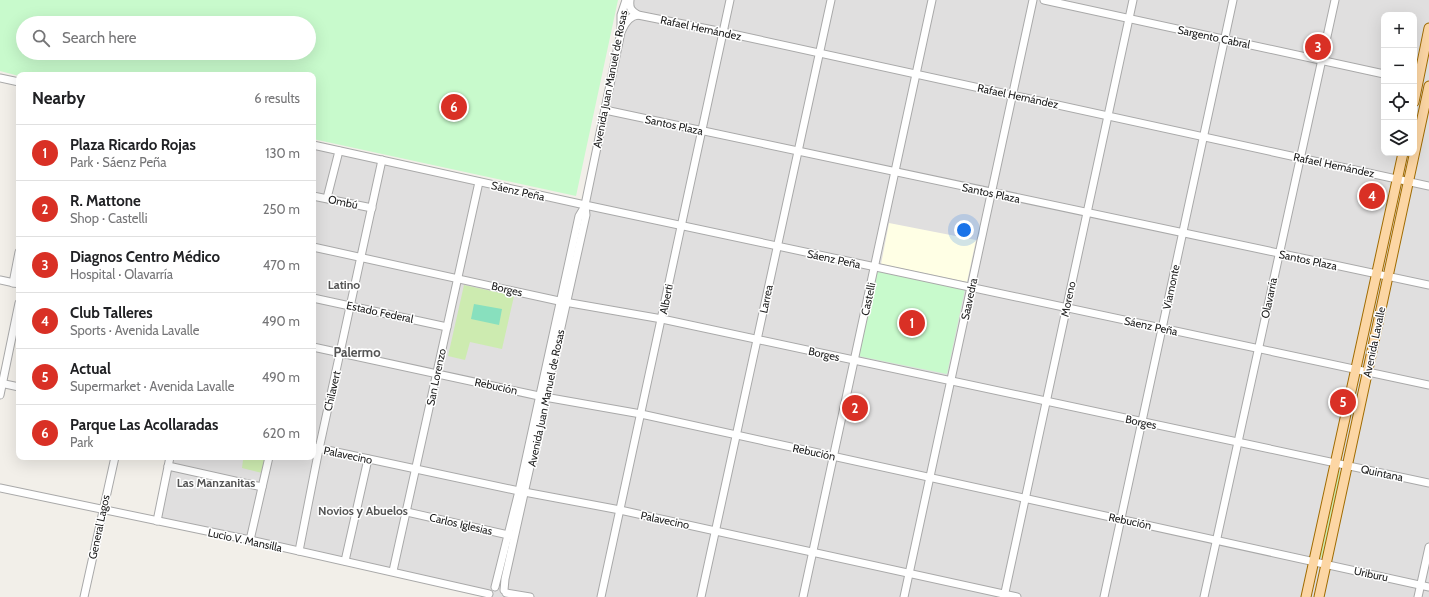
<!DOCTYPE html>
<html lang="en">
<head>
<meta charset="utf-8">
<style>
	:root { --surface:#fff; --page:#f2f2f2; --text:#202124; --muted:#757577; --line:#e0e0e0; --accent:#d93025 }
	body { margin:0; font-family:Cabin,sans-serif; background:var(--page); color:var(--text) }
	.controls { position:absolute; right:12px; top:12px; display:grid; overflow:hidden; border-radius:8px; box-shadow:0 4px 16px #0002 }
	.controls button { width:36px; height:36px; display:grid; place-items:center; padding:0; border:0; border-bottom:1px solid var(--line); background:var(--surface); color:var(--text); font:20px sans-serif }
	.you { position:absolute; left:964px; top:230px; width:14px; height:14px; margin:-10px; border:3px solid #fff; border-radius:50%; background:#1a73e8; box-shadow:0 0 0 6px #1a73e833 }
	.badge { display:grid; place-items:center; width:26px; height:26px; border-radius:50%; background:var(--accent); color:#fff; font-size:13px; font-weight:700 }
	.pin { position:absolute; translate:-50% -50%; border:2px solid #fff; box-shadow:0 1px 4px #0006 }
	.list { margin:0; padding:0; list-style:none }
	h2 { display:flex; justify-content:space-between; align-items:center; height:52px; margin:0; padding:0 16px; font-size:17px }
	h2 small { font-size:13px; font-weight:400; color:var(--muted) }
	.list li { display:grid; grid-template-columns:26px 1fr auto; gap:12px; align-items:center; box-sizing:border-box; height:56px; padding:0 16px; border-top:1px solid var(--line) }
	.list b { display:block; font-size:15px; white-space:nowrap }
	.list p { margin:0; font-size:13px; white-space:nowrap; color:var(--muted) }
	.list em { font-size:13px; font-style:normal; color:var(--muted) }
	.icon { flex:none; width:22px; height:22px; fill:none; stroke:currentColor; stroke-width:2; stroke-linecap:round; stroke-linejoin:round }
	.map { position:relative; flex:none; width:1429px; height:597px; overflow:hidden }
	.search { position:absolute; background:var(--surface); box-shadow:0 4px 16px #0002; left:16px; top:16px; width:300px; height:44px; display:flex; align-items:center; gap:10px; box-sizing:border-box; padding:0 14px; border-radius:22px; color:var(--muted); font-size:15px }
	.panel { position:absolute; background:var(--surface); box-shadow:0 4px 16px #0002; left:16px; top:72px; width:300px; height:388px; border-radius:8px }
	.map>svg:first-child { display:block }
</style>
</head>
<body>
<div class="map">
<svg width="1429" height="597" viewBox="0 0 1429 597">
	<rect width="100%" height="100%" fill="#f2efe9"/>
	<path fill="#e0dfdf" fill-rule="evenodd" d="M626,0H1429V597H489L157,521L170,457H313V145L585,205ZM1384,15H1414V153H1384Z"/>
	<polygon fill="#ffffe5" points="889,223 976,240 967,282 881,264"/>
	<g fill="#cdebb0">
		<polygon points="464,285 514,296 502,349 470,342 465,360 448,356"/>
		<polygon points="231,457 265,457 262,473 242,468 243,460"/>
		<polygon points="1338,471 1343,472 1324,558 1319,557"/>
	</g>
	<g fill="#c8facc" fill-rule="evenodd">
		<path d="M0,0H618L576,196L313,139V75L19,76L0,71ZM23,23H309V53H23Z"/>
		<polygon points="878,270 965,289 947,374 858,356"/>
	</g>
	<polygon fill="#88e0be" points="474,304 502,309 499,325 471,319"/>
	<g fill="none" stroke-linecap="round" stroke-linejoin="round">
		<defs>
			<g id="minor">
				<path d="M630,0C629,8 631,11 638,15L723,32L1429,186"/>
				<polyline points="1044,0 1384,74"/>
				<path d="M622,30C625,23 629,16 638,15"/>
				<polyline points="0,78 19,82"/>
				<polyline points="605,110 1429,285"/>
				<polyline points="313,145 585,205 1429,385"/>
				<polyline points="313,196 372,208"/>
				<polyline points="327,198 339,151"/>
				<polyline points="313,247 559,301 662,319 1429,483"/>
				<polyline points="0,280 19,284"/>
				<polyline points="13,283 19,252"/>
				<polyline points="313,298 447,327"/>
				<polyline points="313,347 539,396 641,414 1429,587"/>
				<polyline points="0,383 19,387"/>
				<polyline points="0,395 19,303"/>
				<polyline points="313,447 519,491 620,510 1017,597"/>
				<polyline points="168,466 262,487"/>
				<polyline points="0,488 250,540 489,594"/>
				<polyline points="407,512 513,536"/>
				<polyline points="157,521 170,457"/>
				<polyline points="250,540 269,457"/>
				<polyline points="299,551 319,449 382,160"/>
				<polyline points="345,561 368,459"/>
				<polyline points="393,571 479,182"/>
				<polyline points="495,587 519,491 579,216 585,206"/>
				<polyline points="504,590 505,579 586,215 585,205 621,32 621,15 626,0"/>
				<polyline points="506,593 530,597"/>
				<polyline points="84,597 115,457"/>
				<polyline points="601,597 730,0"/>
				<polyline points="701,597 831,0"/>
				<polyline points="803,597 932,0"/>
				<polyline points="904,597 1033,0"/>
				<polyline points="1004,597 1133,0"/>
				<polyline points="1104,597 1233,0"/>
				<polyline points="1204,597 1335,0"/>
				<polyline points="1418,597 1429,547"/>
			</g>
			<g id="major">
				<polyline points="1414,102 1429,28"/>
				<polyline points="1306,597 1403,153"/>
				<polyline points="1319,597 1429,86"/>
			</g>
		</defs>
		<use href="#minor" stroke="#a9a9a9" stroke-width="9"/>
		<use href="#major" stroke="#a06b00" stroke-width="11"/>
		<use href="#minor" stroke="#fff" stroke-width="7"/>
		<use href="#major" stroke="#fcd6a4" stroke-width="9"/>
	</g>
	<g text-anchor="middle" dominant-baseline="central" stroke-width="3" stroke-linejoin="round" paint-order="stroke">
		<g font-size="11" fill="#222" stroke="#fff">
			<text transform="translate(701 28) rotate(12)">Rafael Hernández</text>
			<text transform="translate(1214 37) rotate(12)">Sargento Cabral</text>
			<text transform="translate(610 79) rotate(-79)">Avenida Juan Manuel de Rosas</text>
			<text transform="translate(1018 96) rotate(12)">Rafael Hernández</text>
			<text transform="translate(674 125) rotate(12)">Santos Plaza</text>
			<text transform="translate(1334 165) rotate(12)">Rafael Hernández</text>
			<text transform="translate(518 191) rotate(13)">Sáenz Peña</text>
			<text transform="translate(991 193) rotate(12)">Santos Plaza</text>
			<text transform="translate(343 202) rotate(12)">Ombú</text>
			<text transform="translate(834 259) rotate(12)">Sáenz Peña</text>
			<text transform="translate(1308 260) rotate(12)">Santos Plaza</text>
			<text transform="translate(1171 287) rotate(-78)">Viamonte</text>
			<text transform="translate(507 289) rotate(13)">Borges</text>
			<text transform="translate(1269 298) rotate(-78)">Olavarría</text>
			<text transform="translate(666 299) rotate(-78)">Alberti</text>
			<text transform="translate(766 299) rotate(-78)">Larrea</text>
			<text transform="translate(868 299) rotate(-78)">Castelli</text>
			<text transform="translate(969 299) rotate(-78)">Saavedra</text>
			<text transform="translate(1068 299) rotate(-78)">Moreno</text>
			<text transform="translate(380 312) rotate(12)">Estado Federal</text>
			<text transform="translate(1151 326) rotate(12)">Sáenz Peña</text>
			<text transform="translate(1374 342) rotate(-78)">Avenida Lavalle</text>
			<text transform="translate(824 354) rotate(12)">Borges</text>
			<text transform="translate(436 377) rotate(-78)">San Lorenzo</text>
			<text transform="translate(496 386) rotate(12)">Rebución</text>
			<text transform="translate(332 391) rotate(-77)">Chilavert</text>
			<text transform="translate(546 398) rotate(-78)">Avenida Juan Manuel de Rosas</text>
			<text transform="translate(1141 422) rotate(12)">Borges</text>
			<text transform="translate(814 452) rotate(12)">Rebución</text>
			<text transform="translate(348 455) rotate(12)">Palavecino</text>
			<text transform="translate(1382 473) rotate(12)">Quintana</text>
			<text transform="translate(665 520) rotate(12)">Palavecino</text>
			<text transform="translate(1130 521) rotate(12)">Rebución</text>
			<text transform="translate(461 524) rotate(13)">Carlos Iglesias</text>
			<text transform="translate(99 527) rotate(-78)">General Lagos</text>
			<text transform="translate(245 540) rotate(12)">Lucio V. Mansilla</text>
			<text transform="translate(1371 574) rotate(12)">Uriburu</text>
		</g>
		<g font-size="12" font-weight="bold" fill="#555" stroke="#fff">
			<text x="344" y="284">Latino</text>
			<text x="216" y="482">Las Manzanitas</text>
			<text x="363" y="510">Novios y Abuelos</text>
		</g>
		<g font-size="13" font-weight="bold" fill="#555" stroke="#fff">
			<text x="357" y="352">Palermo</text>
		</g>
	</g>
</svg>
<div class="controls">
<button>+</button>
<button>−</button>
<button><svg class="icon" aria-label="locate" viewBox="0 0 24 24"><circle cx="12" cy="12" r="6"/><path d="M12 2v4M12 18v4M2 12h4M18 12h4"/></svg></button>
<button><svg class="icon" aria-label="layers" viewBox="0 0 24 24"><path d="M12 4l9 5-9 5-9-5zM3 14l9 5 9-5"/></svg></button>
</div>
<div class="you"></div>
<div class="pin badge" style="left:912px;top:323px">1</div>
<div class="pin badge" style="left:855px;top:408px">2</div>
<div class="pin badge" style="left:1318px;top:47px">3</div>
<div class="pin badge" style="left:1372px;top:196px">4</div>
<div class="pin badge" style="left:1343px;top:402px">5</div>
<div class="pin badge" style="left:454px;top:107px">6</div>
<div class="search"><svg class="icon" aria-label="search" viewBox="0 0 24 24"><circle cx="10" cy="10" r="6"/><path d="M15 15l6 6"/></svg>Search here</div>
<section class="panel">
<h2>Nearby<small>6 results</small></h2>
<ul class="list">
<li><span class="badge">1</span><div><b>Plaza Ricardo Rojas</b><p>Park · Sáenz Peña</p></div><em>130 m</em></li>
<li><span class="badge">2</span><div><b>R. Mattone</b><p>Shop · Castelli</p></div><em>250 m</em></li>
<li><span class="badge">3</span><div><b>Diagnos Centro Médico</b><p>Hospital · Olavarría</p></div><em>470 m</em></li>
<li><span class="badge">4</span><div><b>Club Talleres</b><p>Sports · Avenida Lavalle</p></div><em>490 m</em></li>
<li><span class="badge">5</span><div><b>Actual</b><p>Supermarket · Avenida Lavalle</p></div><em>490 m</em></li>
<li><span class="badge">6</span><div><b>Parque Las Acollaradas</b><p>Park</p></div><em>620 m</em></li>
</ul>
</section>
</div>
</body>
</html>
